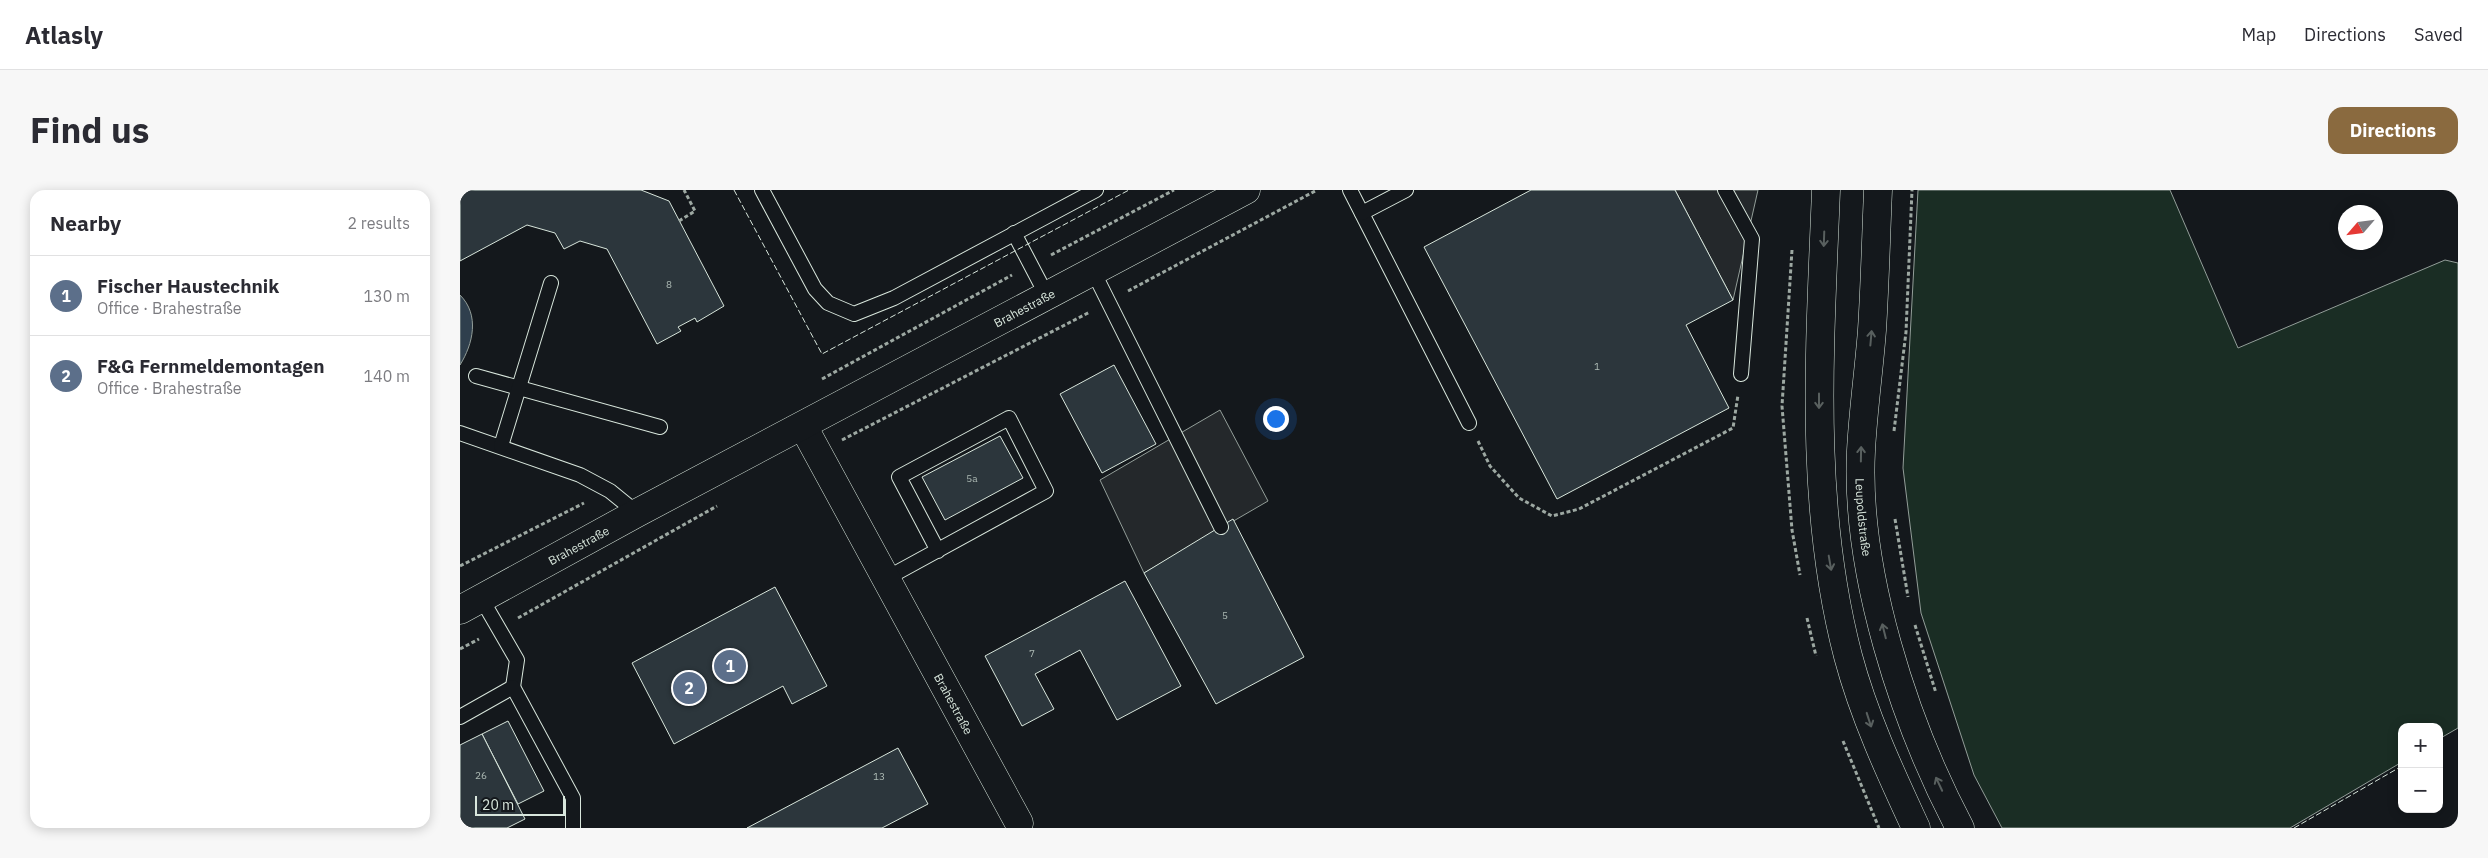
<!DOCTYPE html>
<html lang="en">
<head>
<meta charset="utf-8">
<style>
	:root { --surface:#fff; --page:#f7f7f7; --text:#2b2b33; --muted:#7c7c81; --line:#e1e1e2; --accent:#8a6a3f }
	body { margin:0; font-family:"IBM Plex Sans",sans-serif; background:var(--page); color:var(--text) }
	.controls { position:absolute; right:15px; bottom:15px; display:grid; overflow:hidden; border-radius:10px; box-shadow:0 2px 12px #0003 }
	.controls button { width:45px; height:45px; display:grid; place-items:center; padding:0; border:0; border-bottom:1px solid var(--line); background:var(--surface); color:var(--text); font:25px sans-serif }
	.compass { position:absolute; left:1878px; top:15px; width:45px; height:45px; border-radius:50%; background:var(--surface); box-shadow:0 2px 12px #0003; rotate:242deg }
	.scale { position:absolute; left:15px; bottom:12px; width:90px; box-sizing:border-box; padding-left:5px; border:2px solid #d8e6dc; border-top:0; font-size:14px; line-height:18px; white-space:nowrap; color:#d8e6dc; -webkit-text-stroke:4px #14181c; paint-order:stroke }
	.you { position:absolute; left:815px; top:228px; width:18px; height:18px; margin:-12px; border:4px solid #fff; border-radius:50%; background:#1a73e8; box-shadow:0 0 0 8px #1a73e833 }
	.badge { display:grid; place-items:center; width:32px; height:32px; border-radius:50%; background:var(--accent); color:#fff; font-size:16px; font-weight:700 }
	.pin { position:absolute; translate:-50% -50%; border:2px solid #fff; box-shadow:0 1px 5px #0006 }
	.list { margin:0; padding:0; list-style:none }
	h2 { display:flex; justify-content:space-between; align-items:center; height:65px; margin:0; padding:0 20px; font-size:21px }
	h2 small { font-size:16px; font-weight:400; color:var(--muted) }
	.list li { display:grid; grid-template-columns:32px 1fr auto; gap:15px; align-items:center; box-sizing:border-box; height:80px; padding:0 20px; border-top:1px solid var(--line) }
	.list b { display:block; font-size:19px; white-space:nowrap }
	.list p { margin:0; font-size:16px; white-space:nowrap; color:var(--muted) }
	.list em { font-size:16px; font-style:normal; color:var(--muted) }
	.map { position:relative; flex:none; width:1998px; height:638px; overflow:hidden; border-radius:15px }
	header { display:flex; align-items:center; gap:30px; box-sizing:border-box; height:70px; padding:0 25px; background:var(--surface); border-bottom:1px solid var(--line) }
	header strong { font-size:24px }
	nav { display:flex; gap:28px; margin-inline-start:auto; font-size:18px }
	.intro { display:flex; align-items:center; justify-content:space-between; box-sizing:border-box; height:120px; padding:0 30px }
	h1 { margin:0; font-size:35px }
	.button { padding:12px 22px; border-radius:15px; background:var(--accent); color:#fff; font-size:18px; font-weight:700 }
	main { display:flex; gap:30px; padding:0 30px }
	aside { flex:1; background:var(--surface); border-radius:15px; box-shadow:0 2px 12px #0003 }
	.map>svg:first-child { display:block }
</style>
</head>
<body>
<header>
<strong>Atlasly</strong>
<nav><a>Map</a><a>Directions</a><a>Saved</a></nav>
</header>
<div class="intro"><h1>Find us</h1><a class="button">Directions</a></div>
<main>
<aside>
<h2>Nearby<small>2 results</small></h2>
<ul class="list">
<li><span class="badge" style="background:#5c6f8a">1</span><div><b>Fischer Haustechnik</b><p>Office · Brahestraße</p></div><em>130 m</em></li>
<li><span class="badge" style="background:#5c6f8a">2</span><div><b>F&amp;G Fernmeldemontagen</b><p>Office · Brahestraße</p></div><em>140 m</em></li>
</ul>
</aside>
<div class="map">
<svg width="1998" height="638" viewBox="0 0 1998 638">
	<rect width="100%" height="100%" fill="#14181c"/>
	<polygon fill="#1a2d24" stroke="#939e99" points="1458,0 1710,0 1778,158 1985,70 1998,73 1998,538 1979,549 1979,537 1942,537 1942,572 1830,638 1542,638 1514,585 1461,423 1443,278"/>
	<g fill="#24282b" stroke="#939e99">
		<polygon points="1215,0 1298,0 1273,110"/>
		<polygon points="760,220 808,311 684,383 640,290"/>
	</g>
	<path fill="#2f3f4d" stroke="#939e99" d="M0,105C20,125 13,154 0,175Z"/>
	<g fill="#2c363c" stroke="#d8e6dc">
		<polygon points="0,0 181,0 209,11 264,116 237,132 235,128 218,137 221,141 197,154 147,59 120,51 104,59 95,43 67,35 0,71"/>
		<polygon points="1071,0 1215,0 1273,110 1226,135 1269,218 1097,309 964,57"/>
		<polygon points="654,175 696,254 642,283 600,204"/>
		<polygon points="540,246 563,288 485,330 462,287"/>
		<polygon points="773,329 844,467 756,514 684,383"/>
		<polygon points="665,391 721,496 657,530 620,460 575,484 594,519 562,536 525,466"/>
		<polygon points="315,397 367,496 332,514 323,496 214,554 172,473"/>
		<polygon points="48,531 84,601 58,614 22,544"/>
		<polygon points="22,544 65,629 47,638 0,638 0,555"/>
		<polygon points="438,558 468,614 422,638 287,638"/>
	</g>
	<g fill="none" stroke-linecap="round" stroke-linejoin="round">
		<defs>
			<g id="lane">
				<polyline points="302,0 355,99 368,113 394,124 434,108 636,0"/>
				<polyline points="890,0 1009,233"/>
				<polyline points="1265,0 1292,49 1281,184"/>
				<polyline points="902,23 946,0"/>
				<polyline points="554,43 587,106"/>
				<polyline points="633,81 761,337"/>
				<polyline points="16,186 200,237"/>
				<polyline points="0,243 120,285 150,301 177,323"/>
				<polyline points="41,256 91,93"/>
				<polyline points="427,388 586,301 549,228 439,287 478,361"/>
				<polyline points="21,408 57,470 53,497"/>
				<polyline points="0,527 53,497 113,608 113,638"/>
			</g>
			<g id="street">
				<path id="s1" d="M343,236L559,633"/>
			</g>
			<g id="secondary">
				<path d="M1366,0C1360,156 1348,313 1388,466C1404,526 1430,582 1456,638"/>
				<path id="s2" d="M1418,0C1416,47 1415,93 1412,140C1409,180 1403,221 1401,261C1395,381 1444,532 1500,638"/>
				<path id="s3" d="M0,420L177,323L786,0"/>
			</g>
		</defs>
		<use href="#lane" stroke="#d8e6dc" stroke-width="16"/>
		<use href="#street" stroke="#d8e6dc" stroke-width="29"/>
		<use href="#secondary" stroke="#d8e6dc" stroke-width="29"/>
		<g stroke="#9da8a2" stroke-width="3" stroke-dasharray="4 2.5" stroke-linecap="butt">
			<polyline points="219,31 235,21 224,0"/>
			<polyline points="1332,60 1322,216 1332,340 1340,385"/>
			<polyline points="591,65 714,0"/>
			<polyline points="668,101 857,0"/>
			<polyline points="362,189 552,85"/>
			<polyline points="1434,241 1446,142 1452,0"/>
			<polyline points="382,250 630,122"/>
			<polyline points="1018,251 1030,276 1059,308 1092,326 1119,319 1273,238 1278,205"/>
			<polyline points="1435,329 1448,407"/>
			<polyline points="0,376 124,313"/>
			<polyline points="58,428 257,316"/>
			<polyline points="1347,428 1356,466"/>
			<polyline points="1455,435 1476,503"/>
			<polyline points="0,459 19,449"/>
			<polyline points="1383,551 1419,638"/>
		</g>
		<use href="#lane" stroke="#14181c" stroke-width="14"/>
		<use href="#street" stroke="#14181c" stroke-width="28"/>
		<use href="#secondary" stroke="#14181c" stroke-width="28"/>
		<g stroke="#d8e6dc" stroke-width="1" stroke-dasharray="6 2.5" stroke-linecap="butt">
			<polyline points="274,0 362,164 669,0"/>
			<polyline points="1834,638 1942,576"/>
		</g>
	</g>
	<defs><path id="oneway-shaft" d="M-6 0H5M1.5-3L5.5 0L1.5 3" fill="none" stroke-width="1.6" stroke-linecap="round" stroke-linejoin="round" transform="scale(1.25)"/></defs>
	<g stroke="#59605f">
		<use href="#oneway-shaft" transform="translate(1364 49) rotate(92)"/>
		<use href="#oneway-shaft" transform="translate(1411 148) rotate(-85)"/>
		<use href="#oneway-shaft" transform="translate(1359 211) rotate(90)"/>
		<use href="#oneway-shaft" transform="translate(1401 264) rotate(-89)"/>
		<use href="#oneway-shaft" transform="translate(1370 373) rotate(80)"/>
		<use href="#oneway-shaft" transform="translate(1424 441) rotate(-104)"/>
		<use href="#oneway-shaft" transform="translate(1409 530) rotate(72)"/>
		<use href="#oneway-shaft" transform="translate(1479 594) rotate(-115)"/>
	</g>
	<g text-anchor="middle" dominant-baseline="central" stroke-width="4" stroke-linejoin="round" paint-order="stroke">
		<g font-size="10" fill="#adbab4">
			<text x="209" y="94">8</text>
			<text x="1137" y="176">1</text>
			<text x="512" y="288">5a</text>
			<text x="765" y="425">5</text>
			<text x="572" y="463">7</text>
			<text x="21" y="585">26</text>
			<text x="419" y="586">13</text>
		</g>
		<g font-size="12" fill="#d8e6dc" stroke="#14181c">
			<text stroke="none"><textPath href="#s3" startOffset="640">Brahestraße</textPath></text>
			<text stroke="none"><textPath href="#s2" startOffset="328">Leupoldstraße</textPath></text>
			<text stroke="none"><textPath href="#s3" startOffset="135">Brahestraße</textPath></text>
			<text stroke="none"><textPath href="#s1" startOffset="316">Brahestraße</textPath></text>
		</g>
	</g>
</svg>
<div class="controls">
<button>+</button>
<button>−</button>
</div>
<svg class="compass" viewBox="-18 -18 36 36"><path d="M0-13l5 13h-10z" fill="#e53935"/><path d="M0 13l5-13h-10z" fill="#7c7c81"/></svg>
<div class="scale">20 m</div>
<div class="you"></div>
<div class="pin badge" style="left:270px;top:476px;background:#5c6f8a">1</div>
<div class="pin badge" style="left:229px;top:498px;background:#5c6f8a">2</div>
</div>
</main>
</body>
</html>
